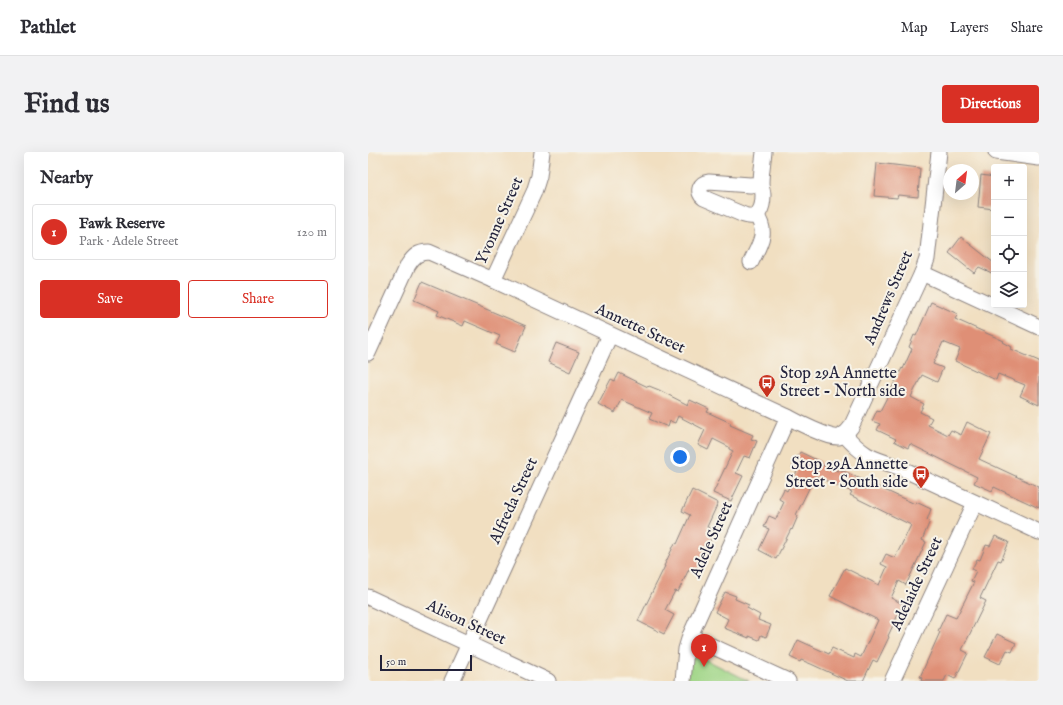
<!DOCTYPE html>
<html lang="en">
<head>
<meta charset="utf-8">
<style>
	:root { --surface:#fff; --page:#f2f2f3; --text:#2b2b33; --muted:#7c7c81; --line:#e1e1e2; --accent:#d93025 }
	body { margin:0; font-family:"IM FELL English",serif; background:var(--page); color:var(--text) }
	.controls { position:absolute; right:12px; top:12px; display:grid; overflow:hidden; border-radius:4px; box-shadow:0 4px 16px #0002 }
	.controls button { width:36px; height:36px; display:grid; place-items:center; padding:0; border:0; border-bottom:1px solid var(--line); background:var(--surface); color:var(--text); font:20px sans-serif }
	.compass { position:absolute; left:575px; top:12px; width:36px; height:36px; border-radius:50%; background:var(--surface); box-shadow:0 4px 16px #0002; rotate:28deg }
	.scale { position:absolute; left:12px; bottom:10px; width:92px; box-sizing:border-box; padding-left:4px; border:2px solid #22223b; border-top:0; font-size:11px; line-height:14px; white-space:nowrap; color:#22223b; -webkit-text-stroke:3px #f7f3e8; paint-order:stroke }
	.you { position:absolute; left:312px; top:305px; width:14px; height:14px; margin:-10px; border:3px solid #fff; border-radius:50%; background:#1a73e8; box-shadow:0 0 0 6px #1a73e833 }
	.badge { display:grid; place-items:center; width:26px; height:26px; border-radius:50%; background:var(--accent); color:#fff; font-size:13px; font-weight:700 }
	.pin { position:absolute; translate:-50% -33px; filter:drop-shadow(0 1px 2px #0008) }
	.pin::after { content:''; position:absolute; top:21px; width:14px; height:12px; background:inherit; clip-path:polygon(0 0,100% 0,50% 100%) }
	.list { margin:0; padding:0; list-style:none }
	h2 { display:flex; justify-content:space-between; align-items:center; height:52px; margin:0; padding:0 16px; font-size:17px }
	h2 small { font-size:13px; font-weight:400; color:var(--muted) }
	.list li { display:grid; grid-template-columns:26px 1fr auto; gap:12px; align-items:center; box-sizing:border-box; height:56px; margin:0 8px 8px; padding:0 8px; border:1px solid var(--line); border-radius:4px }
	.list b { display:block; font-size:15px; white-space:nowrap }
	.list p { margin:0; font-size:13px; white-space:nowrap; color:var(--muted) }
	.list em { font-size:13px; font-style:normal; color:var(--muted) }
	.actions { display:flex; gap:8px; padding:12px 16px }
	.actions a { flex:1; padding:9px 0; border:1px solid var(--accent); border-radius:4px; text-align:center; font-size:14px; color:var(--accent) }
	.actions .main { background:var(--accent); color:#fff }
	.icon { flex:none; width:22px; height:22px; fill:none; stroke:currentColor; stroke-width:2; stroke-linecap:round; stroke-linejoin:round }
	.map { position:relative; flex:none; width:671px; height:529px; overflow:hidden; border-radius:4px }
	header { display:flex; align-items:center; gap:24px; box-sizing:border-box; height:56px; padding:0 20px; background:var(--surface); border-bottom:1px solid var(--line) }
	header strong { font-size:19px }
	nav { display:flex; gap:22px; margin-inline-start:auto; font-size:14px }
	.intro { display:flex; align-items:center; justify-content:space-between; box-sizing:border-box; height:96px; padding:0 24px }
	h1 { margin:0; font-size:28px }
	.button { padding:10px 18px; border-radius:4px; background:var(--accent); color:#fff; font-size:14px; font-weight:700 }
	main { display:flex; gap:24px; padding:0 24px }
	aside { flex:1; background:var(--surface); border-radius:4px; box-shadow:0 4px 16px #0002 }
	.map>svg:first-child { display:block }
</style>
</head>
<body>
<header>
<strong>Pathlet</strong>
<nav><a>Map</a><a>Layers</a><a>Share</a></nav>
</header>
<div class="intro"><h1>Find us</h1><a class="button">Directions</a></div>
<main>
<aside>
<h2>Nearby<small></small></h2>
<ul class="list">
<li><span class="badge">1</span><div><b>Fawk Reserve</b><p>Park · Adele Street</p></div><em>120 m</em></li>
</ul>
<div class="actions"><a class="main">Save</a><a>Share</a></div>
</aside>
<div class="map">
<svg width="671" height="529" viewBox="0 0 671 529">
	<rect width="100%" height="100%" fill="#f7f3e8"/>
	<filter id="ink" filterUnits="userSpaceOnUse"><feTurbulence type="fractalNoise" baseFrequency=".025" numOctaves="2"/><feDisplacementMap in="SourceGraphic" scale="8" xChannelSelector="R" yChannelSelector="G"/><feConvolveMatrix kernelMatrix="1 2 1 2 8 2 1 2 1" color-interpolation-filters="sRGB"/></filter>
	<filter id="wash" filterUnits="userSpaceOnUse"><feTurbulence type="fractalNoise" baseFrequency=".012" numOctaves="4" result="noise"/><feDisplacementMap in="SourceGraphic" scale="16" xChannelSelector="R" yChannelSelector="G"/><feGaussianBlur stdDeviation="0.9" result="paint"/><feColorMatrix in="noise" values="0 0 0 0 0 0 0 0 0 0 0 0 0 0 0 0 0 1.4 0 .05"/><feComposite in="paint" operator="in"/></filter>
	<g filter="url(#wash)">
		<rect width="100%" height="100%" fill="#f1dfc1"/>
		<polygon fill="#9fd586" stroke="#607c60" points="322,500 381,529 319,529"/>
		<g id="blocks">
			<g fill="#df8f76">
				<polygon points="509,11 552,16 550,45 530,43 529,46 506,44"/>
				<polygon points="613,23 626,25 626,57 610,55"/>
				<polygon points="593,85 626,111 626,122 611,115 606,121 581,101"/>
				<polygon points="54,130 158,174 147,200 128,192 132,184 97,169 95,174 69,163 71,159 46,148"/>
				<polygon points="563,150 590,162 587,167 636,189 635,190 644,195 643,197 671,209 671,253 652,244 657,233 630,222 628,228 587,209 592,197 575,190 565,212 575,216 569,230 554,223 543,245 556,252 552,260 564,266 560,273 580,283 583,278 593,283 599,270 623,282 611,307 671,335 671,356 626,335 624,339 606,331 609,325 542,292 540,296 526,289 528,287 509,278 512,272 504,269 509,258 512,259 534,216 535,217 544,197 541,195 546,183 548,184"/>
				<polygon points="188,191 211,200 202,220 180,210"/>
				<polygon points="251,221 280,235 281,234 291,238 320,253 322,248 341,257 339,260 363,271 362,273 385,283 383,287 389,289 382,306 376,304 368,321 375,324 363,349 345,341 365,299 361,297 361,295 345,287 340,298 330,293 337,278 310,264 307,271 302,269 300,275 281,267 284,261 254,248 247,261 230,252 243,227 247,229"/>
				<polygon points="432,300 453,310 452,312 470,319 471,317 547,352 548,350 563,357 559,368 562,369 554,388 558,390 538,433 531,429 523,446 535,452 520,484 521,485 509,510 505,508 495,529 480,529 443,512 433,508 432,510 422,505 430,488 461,502 464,496 486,506 487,502 493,505 510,468 462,444 477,416 511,433 519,415 513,412 518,402 527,406 543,373 482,343 484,340 447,324 428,363 430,364 424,378 423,377 408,407 391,398 401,377 396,375 401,364 408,367 416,350 411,347 416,337 419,339 429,319 424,316"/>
				<polygon points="324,338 350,351 339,375 347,378 328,420 321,417 310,440 307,439 297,458 306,463 296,482 270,469 297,414 296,414 307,391 309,392 322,363 314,359"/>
				<polygon points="627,384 641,390 633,409 630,408 612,446 618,449 594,498 600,501 587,527 579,523 576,529 553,529 554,526 552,525 572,480 570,479 578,462 588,466 606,430 603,429 608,419 604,417 609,407 612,408 618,393 622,394"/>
				<polygon points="357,440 368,444 367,447 381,453 379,456 392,463 390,468 403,473 398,485 393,483 391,488 381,484 381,486 356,476 360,467 347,460"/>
				<polygon points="629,482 648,491 644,500 639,498 632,512 617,505"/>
			</g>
		</g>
	</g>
	<g filter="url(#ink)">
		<use href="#blocks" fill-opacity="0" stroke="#8a807e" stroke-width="1"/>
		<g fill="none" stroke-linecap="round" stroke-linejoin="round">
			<defs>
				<g id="minor">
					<polyline points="628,0 671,6"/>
					<path d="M392,32L382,33L341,30C332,31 328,40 336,46L376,63C391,68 395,56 395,43C395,39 393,35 393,31C393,21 395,10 396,0"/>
					<path d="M383,110C391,93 401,81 388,63"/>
					<polyline points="554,121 671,175"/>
					<polyline points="125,128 166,40 171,24 174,0"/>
					<path d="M0,201L40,113C46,104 50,100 61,100L125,128L420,265C429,270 462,287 471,285C476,284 480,279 483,275L554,121L559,107L571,0"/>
					<path d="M476,282C494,303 502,306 528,314L671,380"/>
					<polyline points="0,445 180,529"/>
					<polyline points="322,484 420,529"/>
					<polyline points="84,529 242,183"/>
					<polyline points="315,529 318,497 322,484 420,265"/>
					<polyline points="524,529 607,351"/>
				</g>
			</defs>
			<use href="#minor" stroke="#8a807e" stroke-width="17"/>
			<use href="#minor" stroke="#fff" stroke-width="15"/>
		</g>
	</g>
	<defs>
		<symbol id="bus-pin" viewBox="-11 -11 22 30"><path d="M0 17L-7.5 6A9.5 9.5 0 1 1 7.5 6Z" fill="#c8321e" stroke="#f7f3e8"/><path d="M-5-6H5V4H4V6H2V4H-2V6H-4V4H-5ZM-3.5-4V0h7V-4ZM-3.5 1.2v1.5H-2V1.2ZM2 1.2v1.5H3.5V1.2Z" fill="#fff"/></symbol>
	</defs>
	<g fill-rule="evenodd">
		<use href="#bus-pin" x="389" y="221" width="20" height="27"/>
		<use href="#bus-pin" x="543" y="312" width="20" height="27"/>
	</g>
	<g text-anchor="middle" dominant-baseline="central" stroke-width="4" stroke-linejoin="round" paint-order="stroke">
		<g font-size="16" fill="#22223b" stroke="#f7f3e8">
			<text transform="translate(132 69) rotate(-66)">Yvonne Street</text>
			<text transform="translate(521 146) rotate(-67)">Andrews Street</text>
			<text transform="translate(272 177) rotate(25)">Annette Street</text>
			<text transform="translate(146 349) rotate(-65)">Alfreda Street</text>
			<text transform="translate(344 388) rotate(-66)">Adele Street</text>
			<text transform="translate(549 432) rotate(-65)">Adelaide Street</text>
			<text transform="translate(98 471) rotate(25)">Alison Street</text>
		</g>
		<g font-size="16" fill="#22223b" stroke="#f7f3e8" text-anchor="start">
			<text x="412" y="222">Stop 29A Annette<tspan x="412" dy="18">Street - North side</tspan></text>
			<text x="540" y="313" text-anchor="end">Stop 29A Annette<tspan x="540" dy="18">Street - South side</tspan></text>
		</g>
	</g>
</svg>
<div class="controls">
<button>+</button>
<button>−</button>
<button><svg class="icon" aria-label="locate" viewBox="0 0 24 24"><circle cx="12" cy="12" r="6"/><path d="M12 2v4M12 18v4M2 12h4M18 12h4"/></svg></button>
<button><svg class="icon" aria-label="layers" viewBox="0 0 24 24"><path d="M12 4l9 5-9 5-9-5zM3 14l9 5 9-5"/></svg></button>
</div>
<svg class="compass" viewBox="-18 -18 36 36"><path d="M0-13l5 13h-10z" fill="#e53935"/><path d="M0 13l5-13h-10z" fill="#7c7c81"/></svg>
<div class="scale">50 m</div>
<div class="you"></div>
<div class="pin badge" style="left:336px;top:515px">1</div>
</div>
</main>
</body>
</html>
